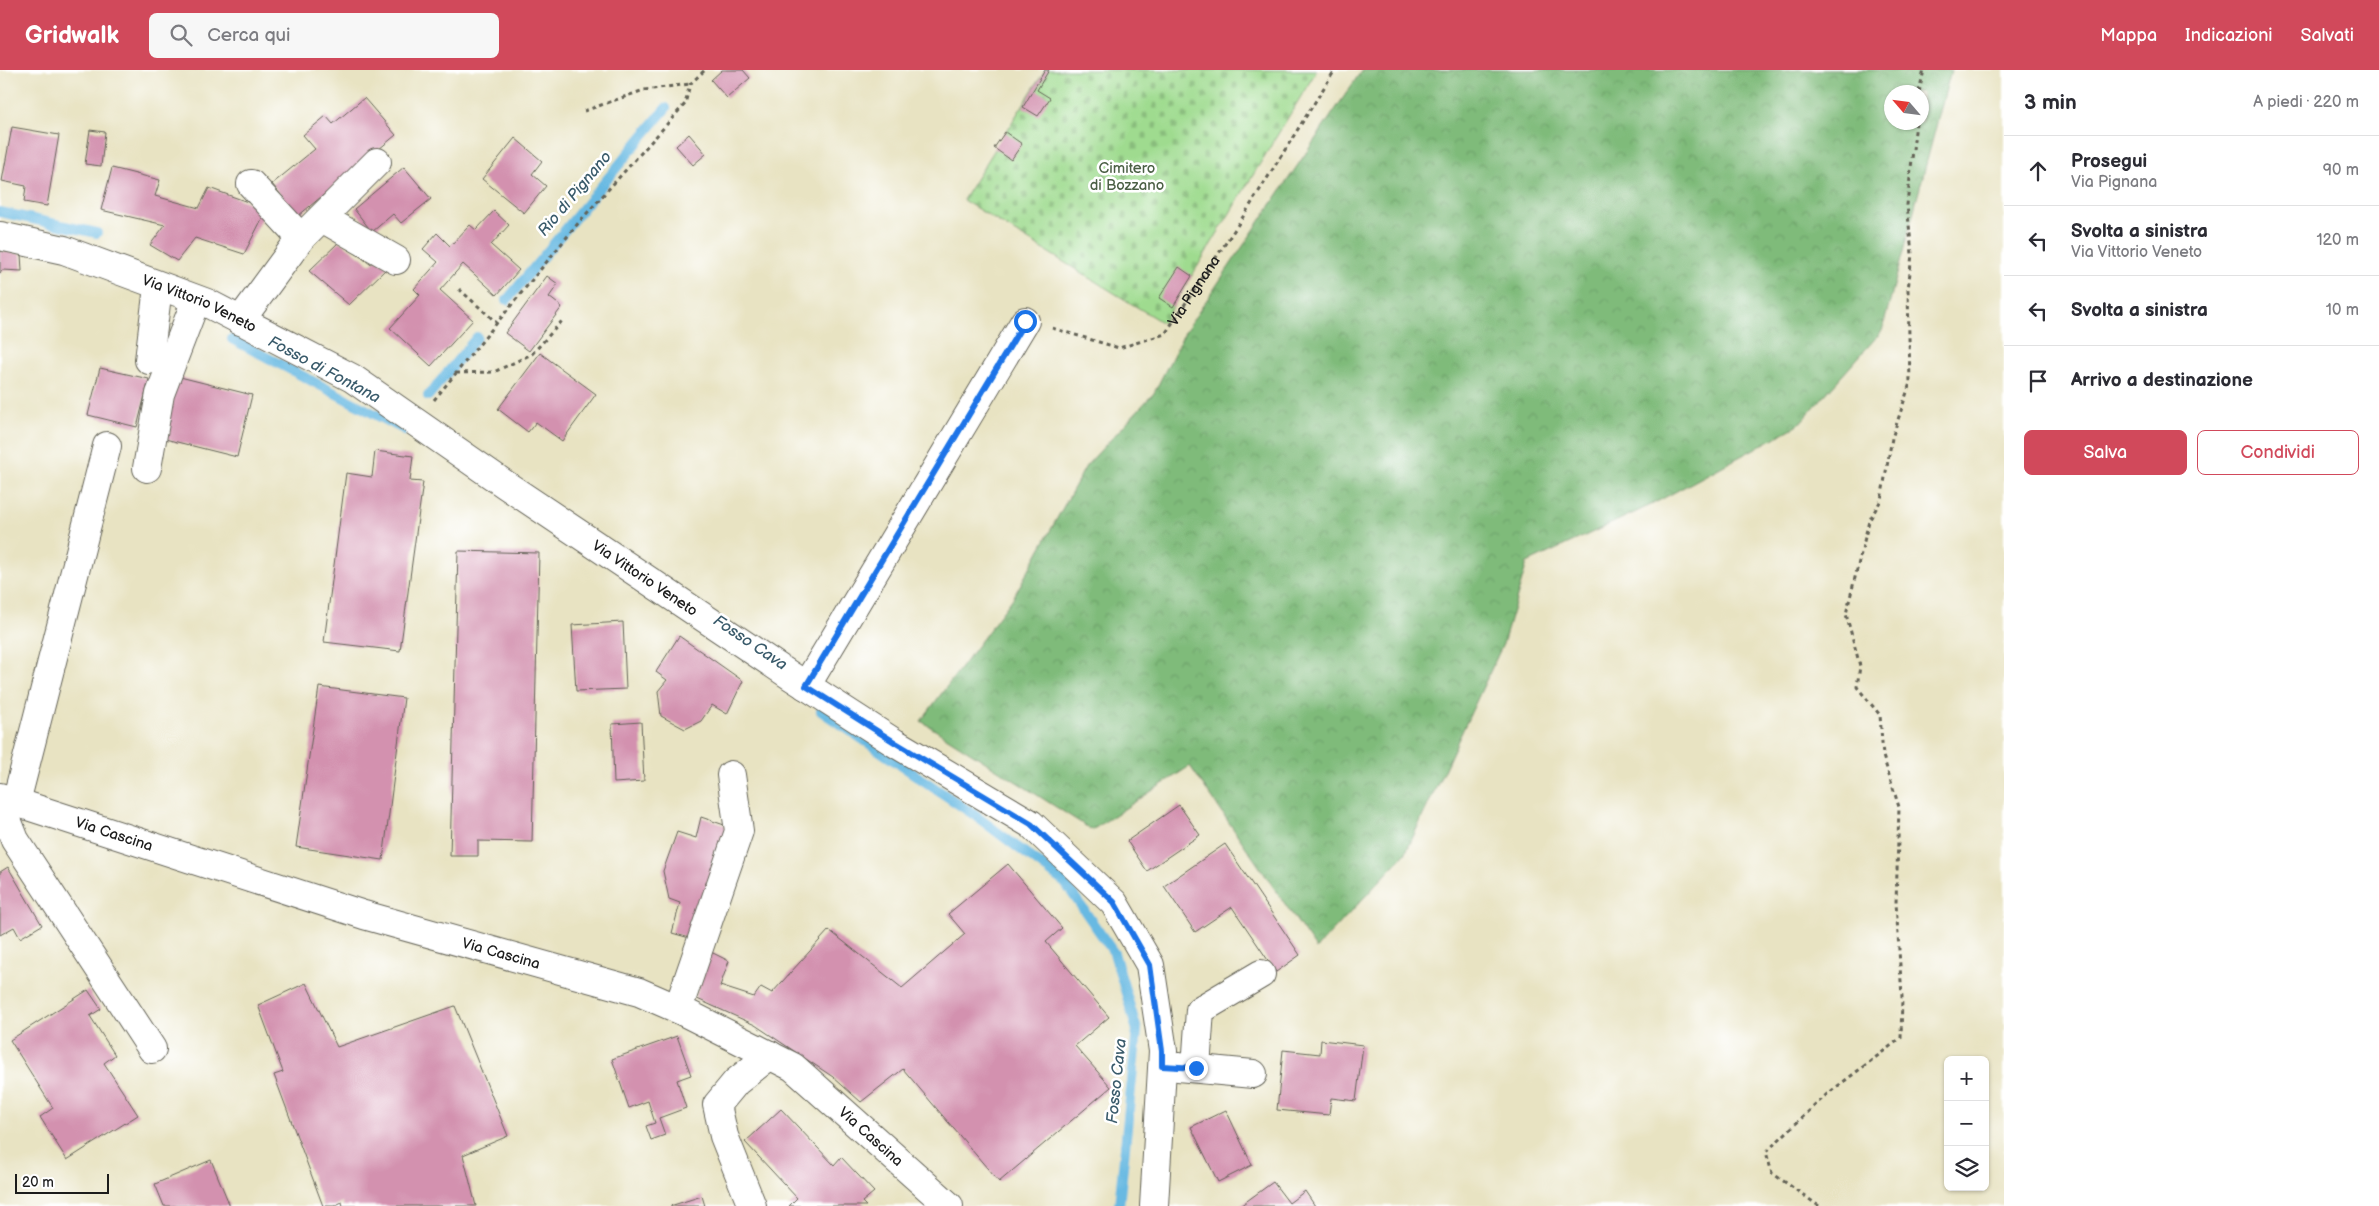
<!DOCTYPE html>
<html lang="it">
<head>
<meta charset="utf-8">
<style>
	:root { --surface:#fff; --page:#f7f7f7; --text:#2b2b33; --muted:#7c7c81; --line:#e1e1e2; --accent:#d1495b }
	body { margin:0; font-family:"Balsamiq Sans",sans-serif; background:var(--page); color:var(--text) }
	.controls { position:absolute; right:15px; bottom:15px; display:grid; overflow:hidden; border-radius:8px; box-shadow:0 1px 4px #0004 }
	.controls button { width:45px; height:45px; display:grid; place-items:center; padding:0; border:0; border-bottom:1px solid var(--line); background:var(--surface); color:var(--text); font:25px sans-serif }
	.compass { position:absolute; left:1884px; top:15px; width:45px; height:45px; border-radius:50%; background:var(--surface); box-shadow:0 1px 4px #0004; rotate:298deg }
	.scale { position:absolute; left:15px; bottom:12px; width:94px; box-sizing:border-box; padding-left:5px; border:2px solid #1c1c1c; border-top:0; font-size:14px; line-height:18px; white-space:nowrap; color:#1c1c1c; -webkit-text-stroke:4px #fff; paint-order:stroke }
	.stop { position:absolute; width:15px; height:15px; margin:-11px; border:4px solid #1a73e8; border-radius:50%; background:#fff }
	.stop.end { background:#1a73e8; border-color:#fff; box-shadow:0 1px 5px #0008 }
	.list { margin:0; padding:0; list-style:none }
	h2 { display:flex; justify-content:space-between; align-items:center; height:65px; margin:0; padding:0 20px; font-size:21px }
	h2 small { font-size:16px; font-weight:400; color:var(--muted) }
	.list li { display:grid; grid-template-columns:32px 1fr auto; gap:15px; align-items:center; box-sizing:border-box; height:70px; padding:0 20px; border-top:1px solid var(--line) }
	.list b { display:block; font-size:19px; white-space:nowrap }
	.list p { margin:0; font-size:16px; white-space:nowrap; color:var(--muted) }
	.list em { font-size:16px; font-style:normal; color:var(--muted) }
	.actions { display:flex; gap:10px; padding:15px 20px }
	.actions a { flex:1; padding:11px 0; border:1px solid var(--accent); border-radius:8px; text-align:center; font-size:18px; color:var(--accent) }
	.actions .main { background:var(--accent); color:#fff }
	.icon { flex:none; width:28px; height:28px; fill:none; stroke:currentColor; stroke-width:2; stroke-linecap:round; stroke-linejoin:round }
	.map { position:relative; flex:none; width:2004px; height:1136px; overflow:hidden }
	header { display:flex; align-items:center; gap:30px; box-sizing:border-box; height:70px; padding:0 25px; background:var(--accent); color:#fff }
	header strong { font-size:24px }
	nav { display:flex; gap:28px; margin-inline-start:auto; font-size:18px }
	.search { width:350px; height:45px; background:var(--page); display:flex; align-items:center; gap:12px; box-sizing:border-box; padding:0 18px; border-radius:8px; color:var(--muted); font-size:19px }
	main { display:flex }
	aside { flex:1; background:var(--surface) }
	.map>svg:first-child { display:block }
</style>
</head>
<body>
<header>
<strong>Gridwalk</strong>
<div class="search"><svg class="icon" aria-label="search" viewBox="0 0 24 24"><circle cx="10" cy="10" r="6"/><path d="M15 15l6 6"/></svg>Cerca qui</div>
<nav><a>Mappa</a><a>Indicazioni</a><a>Salvati</a></nav>
</header>
<main>
<div class="map">
<svg width="2004" height="1136" viewBox="0 0 2004 1136">
	<defs>
		<pattern id="forest-crowns" width="20" height="18" patternUnits="userSpaceOnUse" patternTransform="scale(1.25)"><rect width="20" height="18" fill="#7fbb7a"/><path d="M2 6a3 3 0 1 1 6 0M12 15a3 3 0 1 1 6 0" fill="none" stroke="#6da069"/></pattern>
		<pattern id="cemetery-stones" width="16" height="16" patternUnits="userSpaceOnUse" patternTransform="scale(1.25)"><rect width="16" height="16" fill="#9fdb8f"/><path d="M2 7V4a2 2 0 0 1 4 0v3zM10 15v-3a2 2 0 0 1 4 0v3z" fill="#88bb7b"/></pattern>
	</defs>
	<rect width="100%" height="100%" fill="#fff"/>
	<filter id="ink" filterUnits="userSpaceOnUse"><feTurbulence type="fractalNoise" baseFrequency=".02" numOctaves="2"/><feDisplacementMap in="SourceGraphic" scale="10" xChannelSelector="R" yChannelSelector="G"/><feConvolveMatrix kernelMatrix="1 2 1 2 8 2 1 2 1" color-interpolation-filters="sRGB"/></filter>
	<filter id="wash" filterUnits="userSpaceOnUse"><feTurbulence type="fractalNoise" baseFrequency=".0096" numOctaves="4" result="noise"/><feDisplacementMap in="SourceGraphic" scale="20" xChannelSelector="R" yChannelSelector="G"/><feGaussianBlur stdDeviation="1.12" result="paint"/><feColorMatrix in="noise" values="0 0 0 0 0 0 0 0 0 0 0 0 0 0 0 0 0 1.4 0 .05"/><feComposite in="paint" operator="in"/></filter>
	<g filter="url(#wash)">
		<rect width="100%" height="100%" fill="#e8e3c2"/>
		<path fill="url(#forest-crowns)" stroke="#4e6c4b" fill-rule="evenodd" d="M1362,0H1951L1882,261L1798,355L1651,435L1527,493L1503,574L1405,784L1316,879L1190,696L1092,760L921,651L1013,528L1086,396L1154,323L1185,262ZM1892,22H1922V52H1892Z"/>
		<polygon fill="url(#cemetery-stones)" stroke="#5e7c56" points="1045,0 1317,0 1163,253 963,130"/>
		<g fill="none" stroke-linecap="round" stroke-linejoin="round">
			<g stroke="#67b9e2" stroke-width="10">
				<polyline points="0,142 97,163"/>
				<polyline points="507,230 666,38"/>
				<polyline points="232,269 405,360"/>
				<polyline points="428,326 477,267"/>
				<polyline points="821,641 976,746 1065,813 1114,883 1137,960 1119,1136"/>
			</g>
		</g>
		<g id="blocks">
			<g fill="#d391af">
				<polygon points="722,0 743,0 750,8 727,28 711,10"/>
				<polygon points="1045,0 1049,0 1037,20 1050,28 1038,46 1023,37"/>
				<polygon points="364,28 396,65 298,146 272,114 315,79 303,65 326,46 333,54"/>
				<polygon points="12,57 59,65 47,136 24,132 26,116 2,111"/>
				<polygon points="90,60 105,62 101,96 85,94"/>
				<polygon points="1005,62 1022,74 1011,90 994,78"/>
				<polygon points="689,64 706,84 693,95 676,76"/>
				<polygon points="515,68 542,91 532,104 546,116 524,143 482,109"/>
				<polygon points="404,97 431,129 401,153 393,144 372,162 354,139"/>
				<polygon points="112,98 160,110 155,126 199,138 209,118 267,139 244,184 195,168 177,191 150,175 165,155 101,140"/>
				<polygon points="494,141 509,155 491,175 519,200 497,225 463,194 440,220 473,250 431,296 390,258 420,225 414,219 438,192 423,179 437,163 450,176 470,155 476,160"/>
				<polygon points="340,171 370,194 377,189 388,197 349,235 309,201"/>
				<polygon points="0,181 21,184 22,201 2,200 0,204"/>
				<polygon points="1179,197 1192,206 1173,237 1159,228"/>
				<polygon points="547,206 558,214 549,227 562,237 529,281 505,263"/>
				<polygon points="540,283 596,324 562,371 536,352 528,362 498,339"/>
				<polygon points="100,298 149,309 137,357 88,345"/>
				<polygon points="176,306 252,325 237,387 161,368"/>
				<polygon points="375,381 413,386 410,411 423,412 400,581 324,572 346,403 372,407"/>
				<polygon points="458,481 539,483 532,772 478,771 478,786 450,786"/>
				<polygon points="623,552 626,619 576,621 572,555"/>
				<polygon points="679,566 743,611 727,644 712,635 701,651 685,659 661,646 658,621 667,610 656,602"/>
				<polygon points="319,617 404,628 383,790 296,777"/>
				<polygon points="641,652 644,711 614,713 612,654"/>
				<polygon points="1179,735 1200,765 1147,801 1127,771"/>
				<polygon points="701,747 730,757 693,869 672,863 680,833 669,829 663,801 677,762 696,768"/>
				<polygon points="1225,774 1300,885 1276,902 1232,837 1195,862 1164,816"/>
				<polygon points="1008,794 1062,858 1046,872 1109,947 1075,976 1111,1017 999,1112 903,999 861,1032 833,1007 755,955 695,928 711,882 729,891 720,916 754,927 761,917 772,923 829,860 902,918 965,864 948,844"/>
				<polygon points="8,797 42,855 20,868 14,857 0,865 0,802"/>
				<polygon points="306,913 337,977 455,936 508,1066 463,1085 476,1136 343,1136 342,1132 334,1136 323,1136 274,1005 283,1002 258,935"/>
				<polygon points="88,920 101,939 90,946 115,985 104,993 138,1045 67,1090 40,1047 53,1038 10,970"/>
				<polygon points="677,966 691,1005 677,1010 686,1038 659,1048 665,1065 651,1070 646,1056 655,1053 648,1031 629,1038 612,989"/>
				<polygon points="1321,970 1363,975 1356,1031 1331,1028 1329,1045 1277,1040 1283,980 1320,984"/>
				<polygon points="781,1039 834,1095 841,1087 874,1122 862,1132 866,1136 789,1136 797,1128 745,1072"/>
				<polygon points="1226,1040 1252,1095 1218,1112 1191,1057"/>
				<polygon points="211,1090 230,1136 164,1136 155,1114"/>
				<polygon points="1273,1112 1289,1133 1305,1121 1315,1136 1240,1136"/>
				<polygon points="702,1126 705,1136 670,1136"/>
			</g>
		</g>
	</g>
	<g filter="url(#ink)">
		<use href="#blocks" fill-opacity="0" stroke="#636256" stroke-width="1"/>
		<g fill="none" stroke-linecap="round" stroke-linejoin="round">
			<defs>
				<g id="minor">
					<polyline points="251,114 301,168"/>
					<polyline points="322,148 396,190"/>
					<path id="s2" d="M0,166L64,180L207,233L352,308L506,415L791,606L895,673L1031,754L1114,833L1150,895L1163,981L1154,1136"/>
					<polyline points="240,251 301,168 377,92"/>
					<polyline points="149,290 158,217"/>
					<polyline points="147,398 160,324 196,230"/>
					<polyline points="806,616 1025,251"/>
					<path id="s3" d="M0,727L364,845L639,922L678,939L793,997L949,1136"/>
					<polyline points="0,732 15,770 152,979"/>
					<polyline points="16,732 107,376"/>
					<polyline points="678,939 739,761 731,705"/>
					<polyline points="1178,997 1253,1004"/>
					<polyline points="1196,998 1200,940 1261,904"/>
					<polyline points="752,1136 724,1066 717,1035 736,1012 770,985"/>
				</g>
			</defs>
			<use href="#minor" stroke="#636256" stroke-width="30"/>
			<g stroke="#636256" stroke-width="3" stroke-dasharray="4 4" stroke-linecap="butt">
				<polyline points="1919,22 1924,0"/>
				<polyline points="584,41 644,20 690,14"/>
				<polyline points="459,219 497,253"/>
				<path id="s1" d="M1052,258L1119,278L1165,264L1241,150L1335,0"/>
				<polyline points="456,303 494,302 532,284 562,251"/>
				<polyline points="434,330 580,151 685,34 690,14 705,0"/>
				<polyline points="1819,1136 1772,1103 1766,1082 1826,1025 1901,968 1902,927 1896,833 1899,737 1883,686 1880,645 1857,617 1860,596 1846,544 1869,451 1881,430 1892,368 1910,313 1908,220 1912,184 1907,135 1916,52"/>
			</g>
			<use href="#minor" stroke="#fff" stroke-width="28"/>
		</g>
	</g>
	<g fill="none" stroke-linecap="round" stroke-linejoin="round" filter="url(#ink)">
		<polyline stroke="#1a73e8" stroke-width="6" points="1025,251 806,616 896,673 1031,754 1114,832 1150,895 1162,981 1162,996 1196,998"/>
	</g>
	<g text-anchor="middle" dominant-baseline="central" stroke-width="5" stroke-linejoin="round" paint-order="stroke">
		<g font-size="15" fill="#4a5f44" stroke="#fff">
			<text x="1127" y="98">Cimitero<tspan x="1127" dy="17">di Bozzano</tspan></text>
		</g>
		<g font-size="15" fill="#1c1c1c" stroke="#fff">
			<text stroke="none"><textPath href="#s1" startOffset="170">Via Pignana</textPath></text>
			<text stroke="none"><textPath href="#s2" startOffset="211">Via Vittorio Veneto</textPath></text>
			<text stroke="none"><textPath href="#s2" startOffset="736">Via Vittorio Veneto</textPath></text>
			<text stroke="none"><textPath href="#s3" startOffset="120">Via Cascina</textPath></text>
			<text stroke="none"><textPath href="#s3" startOffset="525">Via Cascina</textPath></text>
			<text stroke="none"><textPath href="#s3" startOffset="944">Via Cascina</textPath></text>
		</g>
		<g font-size="16" font-style="italic" fill="#3a5b6b" stroke="#fff">
			<text transform="translate(575 124) rotate(-50)">Rio di Pignano</text>
			<text transform="translate(324 300) rotate(28)">Fosso di Fontana</text>
			<text transform="translate(750 573) rotate(34)">Fosso Cava</text>
			<text transform="translate(1117 1011) rotate(-84)">Fosso Cava</text>
		</g>
	</g>
</svg>
<div class="controls">
<button>+</button>
<button>−</button>
<button><svg class="icon" aria-label="layers" viewBox="0 0 24 24"><path d="M12 4l9 5-9 5-9-5zM3 14l9 5 9-5"/></svg></button>
</div>
<svg class="compass" viewBox="-18 -18 36 36"><path d="M0-13l5 13h-10z" fill="#e53935"/><path d="M0 13l5-13h-10z" fill="#7c7c81"/></svg>
<div class="scale">20 m</div>
<div class="stop" style="left:1025px;top:251px"></div>
<div class="stop end" style="left:1196px;top:998px"></div>
</div>
<aside>
<h2>3 min<small>A piedi · 220 m</small></h2>
<ul class="list">
<li><svg class="icon" aria-label="ahead" viewBox="0 0 24 24"><path d="M12 20V5M6 11l6-6 6 6"/></svg><div><b>Prosegui</b><p>Via Pignana</p></div><em>90 m</em></li>
<li><svg class="icon" aria-label="left" viewBox="0 0 24 24"><path d="M17 20v-9H6M10 6l-5 5 5 5"/></svg><div><b>Svolta a sinistra</b><p>Via Vittorio Veneto</p></div><em>120 m</em></li>
<li><svg class="icon" aria-label="left" viewBox="0 0 24 24"><path d="M17 20v-9H6M10 6l-5 5 5 5"/></svg><div><b>Svolta a sinistra</b></div><em>10 m</em></li>
<li><svg class="icon" aria-label="arrive" viewBox="0 0 24 24"><path d="M6 21V4h12l-3 4 3 4H6"/></svg><div><b>Arrivo a destinazione</b></div></li>
</ul>
<div class="actions"><a class="main">Salva</a><a>Condividi</a></div>
</aside>
</main>
</body>
</html>
